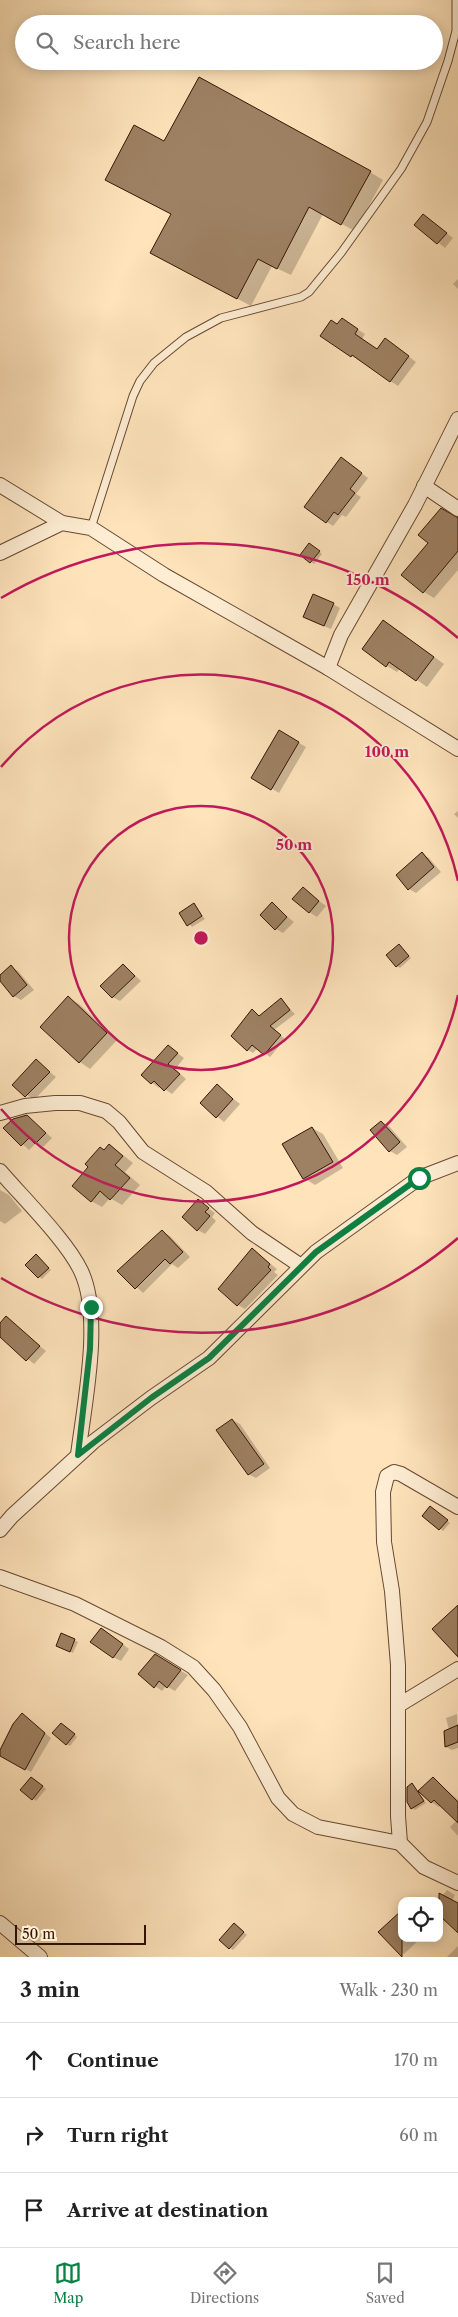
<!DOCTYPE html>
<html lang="en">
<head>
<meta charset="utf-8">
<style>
	:root { --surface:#fff; --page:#f2f2f2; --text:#222; --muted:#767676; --line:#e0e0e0; --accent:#0b8043 }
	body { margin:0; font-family:"Libre Caslon Text",serif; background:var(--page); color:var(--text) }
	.controls { position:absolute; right:15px; bottom:15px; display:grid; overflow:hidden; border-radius:10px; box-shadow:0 2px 12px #0003 }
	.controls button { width:45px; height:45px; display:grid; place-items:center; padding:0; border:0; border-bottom:1px solid var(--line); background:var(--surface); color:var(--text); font:25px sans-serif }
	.scale { position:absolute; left:15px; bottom:12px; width:131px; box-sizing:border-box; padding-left:5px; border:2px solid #351603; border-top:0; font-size:14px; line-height:18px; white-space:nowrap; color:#351603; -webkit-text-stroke:4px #feedd3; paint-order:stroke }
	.stop { position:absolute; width:15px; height:15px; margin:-11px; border:4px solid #0b8043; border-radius:50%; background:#fff }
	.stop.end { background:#0b8043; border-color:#fff; box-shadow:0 1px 5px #0008 }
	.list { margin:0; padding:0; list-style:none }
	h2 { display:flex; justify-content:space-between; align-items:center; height:65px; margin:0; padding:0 20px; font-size:21px }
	h2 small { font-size:16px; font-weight:400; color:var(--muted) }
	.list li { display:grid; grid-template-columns:32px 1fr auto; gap:15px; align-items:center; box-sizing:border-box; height:75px; padding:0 20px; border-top:1px solid var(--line) }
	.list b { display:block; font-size:19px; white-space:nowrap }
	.list em { font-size:16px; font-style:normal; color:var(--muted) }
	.icon { flex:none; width:28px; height:28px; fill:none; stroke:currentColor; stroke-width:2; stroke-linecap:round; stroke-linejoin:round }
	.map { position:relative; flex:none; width:458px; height:1957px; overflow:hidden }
	.search { position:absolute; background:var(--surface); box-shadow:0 2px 12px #0003; left:15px; right:15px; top:15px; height:55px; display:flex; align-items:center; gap:12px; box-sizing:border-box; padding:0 18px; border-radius:28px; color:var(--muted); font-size:19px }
	.sheet { height:290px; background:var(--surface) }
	nav { display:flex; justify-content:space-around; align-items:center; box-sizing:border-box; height:70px; border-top:1px solid var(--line); background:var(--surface); font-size:14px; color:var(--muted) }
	nav a { display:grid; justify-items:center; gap:2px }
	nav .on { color:var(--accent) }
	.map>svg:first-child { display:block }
</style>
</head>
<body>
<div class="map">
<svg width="458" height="1957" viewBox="0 0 458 1957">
	<rect width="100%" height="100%" fill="#fee3bb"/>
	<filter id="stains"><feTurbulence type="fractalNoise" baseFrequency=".004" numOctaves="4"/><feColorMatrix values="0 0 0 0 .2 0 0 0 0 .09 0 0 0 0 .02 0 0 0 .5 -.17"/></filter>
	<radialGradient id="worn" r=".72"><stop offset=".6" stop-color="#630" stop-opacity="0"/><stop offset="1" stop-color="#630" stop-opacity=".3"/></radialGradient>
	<g fill="#0003">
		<polygon points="164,142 370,172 383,180 355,231 323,214 291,275 272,266 251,306 165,260 173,215"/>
		<polygon points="430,220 453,238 445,248 416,225"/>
		<polygon points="458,279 458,289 453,284"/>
		<polygon points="349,324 365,334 362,339 378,350 392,344 416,362 398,386 322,336 338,326"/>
		<polygon points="342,459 368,478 356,494 361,497 346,517 342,515 333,526 327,522"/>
		<polygon points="455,518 458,518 458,570 434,598 424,592"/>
		<polygon points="313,546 322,554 314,564 302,555"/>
		<polygon points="333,604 340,608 331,629 311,621"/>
		<polygon points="394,628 444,664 427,687 400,668 397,672 387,666"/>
		<polygon points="280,732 306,747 279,793 253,777"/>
		<polygon points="458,811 458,818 454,814"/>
		<polygon points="422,854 429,858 441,872 416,893 409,889"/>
		<polygon points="303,889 326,906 317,917 309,912"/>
		<polygon points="194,904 205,919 192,927 180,913"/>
		<polygon points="272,904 294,922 283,933 276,929"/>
		<polygon points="399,946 411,958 400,968 397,966"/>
		<polygon points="124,965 141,981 120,1001 113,997"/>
		<polygon points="11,967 18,971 34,990 21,1000 14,996 0,979 0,976"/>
		<polygon points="68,998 79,1004 117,1040 90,1069 80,1062 41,1027"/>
		<polygon points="281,1000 295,1014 274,1030 285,1039 270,1057 258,1048 253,1053 248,1050 252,1011 260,1016"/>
		<polygon points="169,1047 184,1058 175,1069 186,1079 172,1094 160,1086 159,1088 152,1083"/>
		<polygon points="36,1061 56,1077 34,1100 14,1085"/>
		<polygon points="217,1086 240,1104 224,1122 201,1103"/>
		<polygon points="27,1116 52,1138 43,1147 36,1143 29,1150 5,1128"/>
		<polygon points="382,1122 389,1126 407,1147 397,1155 390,1151"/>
		<polygon points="312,1128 323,1134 343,1168 315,1185 304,1178 284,1145"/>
		<polygon points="110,1145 133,1163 125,1172 140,1185 122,1205 110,1198 102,1207 91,1201 105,1151"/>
		<polygon points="0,1190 9,1195 22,1211 5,1224 0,1221"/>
		<polygon points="198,1201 215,1213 212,1217 216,1221 205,1234 198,1230"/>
		<polygon points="162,1231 170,1236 190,1257 178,1268 172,1264 143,1293 119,1271"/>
		<polygon points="252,1249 277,1269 274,1272 278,1275 245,1309 238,1305"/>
		<polygon points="39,1258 51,1270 42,1279 26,1265"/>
		<polygon points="6,1318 46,1351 34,1364 0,1336 0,1325"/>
		<polygon points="232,1420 240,1424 270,1468 256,1478 248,1474"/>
		<polygon points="434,1509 450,1523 443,1531 424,1516"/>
		<polygon points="108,1633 129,1649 121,1661 113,1657"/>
		<polygon points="74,1640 78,1642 73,1653 61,1647"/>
		<polygon points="155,1655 188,1675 175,1691 166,1686 162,1691 155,1686"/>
		<polygon points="457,1714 458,1748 452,1750 446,1747 449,1730 446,1718"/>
		<polygon points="22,1715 51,1738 31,1772 0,1755"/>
		<polygon points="65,1726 77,1737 70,1746 66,1744"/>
		<polygon points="433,1778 458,1800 458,1836 450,1827 457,1820 441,1805 439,1807 431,1802"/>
		<polygon points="35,1780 46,1789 36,1801 22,1790"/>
		<polygon points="412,1785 426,1803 415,1810 412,1808"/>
		<polygon points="447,1890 455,1895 452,1901 458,1904 458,1931 445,1919 439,1933 438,1901"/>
		<polygon points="237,1926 247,1935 233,1950 230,1948"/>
		<polygon points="402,1938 421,1938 404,1954 397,1950"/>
		<polygon points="458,1946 458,1957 447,1957"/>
	</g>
	<g fill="#9e8163" stroke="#351603">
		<polygon points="199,77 371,171 341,225 309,207 277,269 258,259 237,299 150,253 171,214 105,180 134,125 164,141"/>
		<polygon points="423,214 447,233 437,244 414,225"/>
		<polygon points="342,318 358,329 355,334 377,349 385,338 409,356 390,382 352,355 351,357 320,336 331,320 337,324"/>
		<polygon points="341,457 362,473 350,489 355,493 338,515 334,512 326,523 304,507"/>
		<polygon points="441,508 458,518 458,551 423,593 401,575 428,543 418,535"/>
		<polygon points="309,543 320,551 310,563 300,555"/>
		<polygon points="313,594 334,603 324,626 303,617"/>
		<polygon points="383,620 434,657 416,681 389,662 386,667 362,649"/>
		<polygon points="279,730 299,742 271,790 251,778"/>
		<polygon points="422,852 434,867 408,890 396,875"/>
		<polygon points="303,887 319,901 309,913 292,899"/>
		<polygon points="272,902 287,917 275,930 260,915"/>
		<polygon points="194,903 202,916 187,926 179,913"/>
		<polygon points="399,944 409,956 396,967 386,955"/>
		<polygon points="123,964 135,976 112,998 100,986"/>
		<polygon points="11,965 27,985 13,997 0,981 0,975"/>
		<polygon points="68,996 107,1033 79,1063 40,1027"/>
		<polygon points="281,998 290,1010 270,1026 281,1035 264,1055 252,1045 247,1051 231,1036 252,1009 259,1016"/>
		<polygon points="168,1045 178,1053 168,1064 180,1074 164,1091 154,1081 151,1084 141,1075"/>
		<polygon points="36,1059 50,1072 25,1097 12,1085"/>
		<polygon points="217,1084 233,1099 216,1118 200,1103"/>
		<polygon points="27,1115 46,1133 35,1144 29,1138 21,1146 3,1128 13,1119"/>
		<polygon points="381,1121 400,1142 389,1152 370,1130"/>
		<polygon points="312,1127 333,1162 303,1179 282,1144"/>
		<polygon points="109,1144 123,1156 115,1165 130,1178 110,1200 100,1191 91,1202 72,1186 88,1167 85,1164 100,1147 104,1150"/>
		<polygon points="198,1199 209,1208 205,1212 210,1216 197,1231 182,1217"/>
		<polygon points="162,1230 183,1252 170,1264 165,1259 135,1289 117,1271"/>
		<polygon points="252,1248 270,1264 268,1267 271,1270 237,1306 218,1289"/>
		<polygon points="36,1254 49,1268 38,1278 25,1265"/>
		<polygon points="6,1316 40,1346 26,1361 0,1337 0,1323"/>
		<polygon points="232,1419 264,1464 248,1475 216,1430"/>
		<polygon points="430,1506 448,1520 439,1530 422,1516"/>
		<polygon points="458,1605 458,1657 432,1629"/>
		<polygon points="101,1628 123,1644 113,1658 90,1642"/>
		<polygon points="61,1633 75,1639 70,1652 56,1646"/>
		<polygon points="155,1654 181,1670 167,1688 159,1681 154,1688 138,1674"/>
		<polygon points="22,1713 45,1733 25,1770 0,1756 0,1750 13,1724"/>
		<polygon points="61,1723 75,1734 66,1745 52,1733"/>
		<polygon points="458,1725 458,1742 445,1747 444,1731"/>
		<polygon points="31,1777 43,1786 32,1800 20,1790"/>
		<polygon points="433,1777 458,1802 458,1823 434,1800 431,1803 418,1791"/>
		<polygon points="412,1783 424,1801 411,1809 407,1802 407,1787"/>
		<polygon points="439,1893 458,1903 458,1933 439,1915"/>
		<polygon points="402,1910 402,1957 378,1932"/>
		<polygon points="234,1923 244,1932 229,1949 219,1940"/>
	</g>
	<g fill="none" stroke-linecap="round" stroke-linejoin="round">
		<defs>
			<polyline id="service" points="91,528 133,396 140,381 154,363 186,337 221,318 301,297 309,292 341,253 401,169 427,122 448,61 456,31 456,0"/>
			<g id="minor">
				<polyline points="0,485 62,523"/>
				<polyline points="424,486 458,509"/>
				<polyline points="0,553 62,523 91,528 164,575 328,668 458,749"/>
				<polyline points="328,668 341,635 415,505 458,419"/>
				<polyline points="0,1113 25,1106 55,1103 80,1103 106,1111 119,1122 143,1152 206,1192 252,1233 301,1266"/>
				<path d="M0,1171C23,1198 67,1241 81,1271C103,1317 84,1405 78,1455"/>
				<polyline points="458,1507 401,1474 394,1472 387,1476 383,1492 384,1542 392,1591 398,1665 398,1816 400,1843 424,1867 458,1883"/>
				<polyline points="0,1530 12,1516 93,1442 151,1398 209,1358 316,1252 419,1178 458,1163"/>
				<polyline points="0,1577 75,1604 161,1647 193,1667 214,1690 240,1727 278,1798 293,1814 318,1827 400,1843"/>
				<polyline points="399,1705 458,1669"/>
				<polyline points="0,1923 40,1957"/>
			</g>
		</defs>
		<use href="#service" stroke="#674931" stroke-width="9"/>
		<use href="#minor" stroke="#674931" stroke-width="16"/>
		<use href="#service" stroke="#feedd3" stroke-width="7"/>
		<use href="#minor" stroke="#feedd3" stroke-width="14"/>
	</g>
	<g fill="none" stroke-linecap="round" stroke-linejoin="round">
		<polyline stroke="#0b8043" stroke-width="6" points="91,1307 90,1349 78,1455 151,1398 209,1358 316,1252 419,1178"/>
	</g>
	<g fill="none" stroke="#c2185b" stroke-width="2.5">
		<circle cx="201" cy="938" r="132"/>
		<path d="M458 995A263 263 0 0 1 1 1109M1 767A263 263 0 0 1 458 881"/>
		<path d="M458 1238A395 395 0 0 1 1 1278M1 598A395 395 0 0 1 458 638"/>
	</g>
	<circle cx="201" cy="938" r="8" fill="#c2185b" stroke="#feedd3" stroke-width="2.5"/>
	<g font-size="15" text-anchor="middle" font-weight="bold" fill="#c2185b" stroke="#feedd3" stroke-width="4" stroke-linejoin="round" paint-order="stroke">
		<text x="368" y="585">150 m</text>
		<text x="387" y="757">100 m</text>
		<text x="294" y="850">50 m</text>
	</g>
	<rect width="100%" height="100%" filter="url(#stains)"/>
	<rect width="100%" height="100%" fill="url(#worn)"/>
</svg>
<div class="controls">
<button><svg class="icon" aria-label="locate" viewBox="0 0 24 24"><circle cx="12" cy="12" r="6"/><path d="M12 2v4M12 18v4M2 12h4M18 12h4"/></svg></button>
</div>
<div class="scale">50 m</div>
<div class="stop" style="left:419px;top:1178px"></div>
<div class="stop end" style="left:91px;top:1307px"></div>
<div class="search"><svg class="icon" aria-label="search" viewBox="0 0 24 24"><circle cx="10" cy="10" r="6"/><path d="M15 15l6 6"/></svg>Search here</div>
</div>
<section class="sheet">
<h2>3 min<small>Walk · 230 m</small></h2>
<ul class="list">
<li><svg class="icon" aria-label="ahead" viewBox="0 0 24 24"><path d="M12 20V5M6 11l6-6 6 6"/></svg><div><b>Continue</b></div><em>170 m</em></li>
<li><svg class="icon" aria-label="right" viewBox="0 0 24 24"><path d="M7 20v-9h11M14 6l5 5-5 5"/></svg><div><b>Turn right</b></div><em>60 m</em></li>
<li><svg class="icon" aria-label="arrive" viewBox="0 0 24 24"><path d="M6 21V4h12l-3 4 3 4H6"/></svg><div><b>Arrive at destination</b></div></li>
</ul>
</section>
<nav>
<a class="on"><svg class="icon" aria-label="map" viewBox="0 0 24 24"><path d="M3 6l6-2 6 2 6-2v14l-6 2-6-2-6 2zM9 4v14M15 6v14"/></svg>Map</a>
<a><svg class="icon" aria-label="directions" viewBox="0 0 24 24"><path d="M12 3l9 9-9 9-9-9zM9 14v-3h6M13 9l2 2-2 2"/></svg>Directions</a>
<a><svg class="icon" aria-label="saved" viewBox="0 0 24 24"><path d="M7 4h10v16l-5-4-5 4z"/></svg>Saved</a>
</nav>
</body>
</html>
